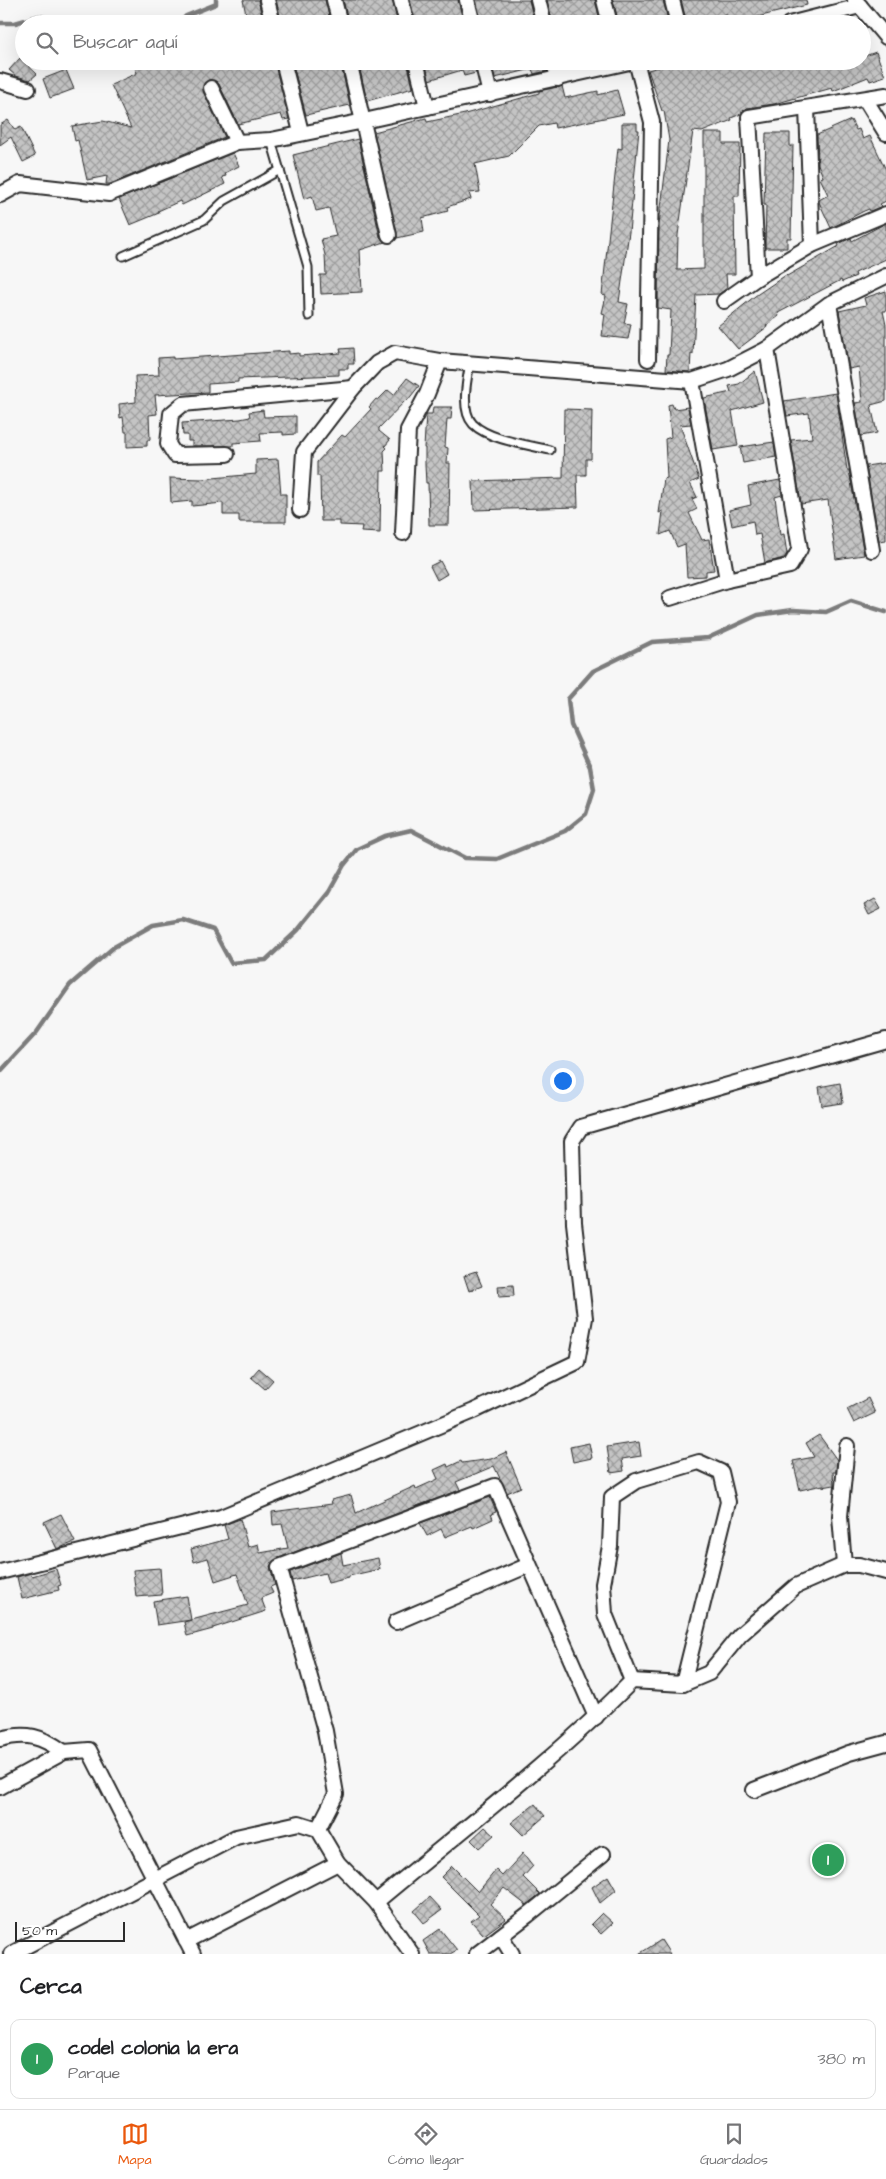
<!DOCTYPE html>
<html lang="es">
<head>
<meta charset="utf-8">
<style>
	:root { --surface:#fff; --page:#f2f2f2; --text:#202124; --muted:#757577; --line:#e0e0e0; --accent:#ea580c }
	body { margin:0; font-family:"Architects Daughter",sans-serif; background:var(--page); color:var(--text) }
	.scale { position:absolute; left:15px; bottom:12px; width:110px; box-sizing:border-box; padding-left:5px; border:2px solid #2b2b2b; border-top:0; font-size:14px; line-height:18px; white-space:nowrap; color:#2b2b2b; -webkit-text-stroke:4px #fff; paint-order:stroke }
	.you { position:absolute; left:562px; top:1080px; width:18px; height:18px; margin:-12px; border:4px solid #fff; border-radius:50%; background:#1a73e8; box-shadow:0 0 0 8px #1a73e833 }
	.badge { display:grid; place-items:center; width:32px; height:32px; border-radius:50%; background:var(--accent); color:#fff; font-size:16px; font-weight:700 }
	.pin { position:absolute; translate:-50% -50%; border:2px solid #fff; box-shadow:0 1px 5px #0006 }
	.list { margin:0; padding:0; list-style:none }
	h2 { display:flex; justify-content:space-between; align-items:center; height:65px; margin:0; padding:0 20px; font-size:21px }
	h2 small { font-size:16px; font-weight:400; color:var(--muted) }
	.list li { display:grid; grid-template-columns:32px 1fr auto; gap:15px; align-items:center; box-sizing:border-box; height:80px; margin:0 10px 10px; padding:0 10px; border:1px solid var(--line); border-radius:10px }
	.list b { display:block; font-size:19px; white-space:nowrap }
	.list p { margin:0; font-size:16px; white-space:nowrap; color:var(--muted) }
	.list em { font-size:16px; font-style:normal; color:var(--muted) }
	.icon { flex:none; width:28px; height:28px; fill:none; stroke:currentColor; stroke-width:2; stroke-linecap:round; stroke-linejoin:round }
	.map { position:relative; flex:none; width:886px; height:1954px; overflow:hidden }
	.search { position:absolute; background:var(--surface); box-shadow:0 5px 20px #0002; left:15px; right:15px; top:15px; height:55px; display:flex; align-items:center; gap:12px; box-sizing:border-box; padding:0 18px; border-radius:28px; color:var(--muted); font-size:19px }
	.sheet { height:155px; background:var(--surface) }
	nav { display:flex; justify-content:space-around; align-items:center; box-sizing:border-box; height:70px; border-top:1px solid var(--line); background:var(--surface); font-size:14px; color:var(--muted) }
	nav a { display:grid; justify-items:center; gap:2px }
	nav .on { color:var(--accent) }
	.map>svg:first-child { display:block }
</style>
</head>
<body>
<div class="map">
<svg width="886" height="1954" viewBox="0 0 886 1954">
	<defs>
		<pattern id="building-cross-hatch" width="8" height="8" patternUnits="userSpaceOnUse" patternTransform="scale(1.25)"><rect width="8" height="8" fill="#c4c4c4"/><path d="M0 0l8 8M0 8l8-8" fill="none" stroke="#9f9f9f"/></pattern>
	</defs>
	<rect width="100%" height="100%" fill="#f7f7f7"/>
	<filter id="ink" filterUnits="userSpaceOnUse"><feTurbulence type="fractalNoise" baseFrequency=".02" numOctaves="2"/><feDisplacementMap in="SourceGraphic" scale="10" xChannelSelector="R" yChannelSelector="G"/><feConvolveMatrix kernelMatrix="1 2 1 2 8 2 1 2 1" color-interpolation-filters="sRGB"/></filter>
	<g filter="url(#ink)">
		<g fill="none" stroke-linecap="round" stroke-linejoin="round">
			<g stroke="#7b7b7b" stroke-width="4.5">
				<polyline points="0,23 15,23 39,16 72,24"/>
				<polyline points="179,24 186,16 216,4 216,0"/>
				<polyline points="0,1072 37,1032 70,985 114,947 153,925 183,920 213,930 231,963 266,960 298,930 329,892 344,865 357,849 385,836 411,830 465,858 497,859 565,831 586,814 594,789 590,767 571,725 568,699 593,671 652,642 708,638 758,615 793,610 826,612 851,601 886,612"/>
			</g>
		</g>
		<g fill="url(#building-cross-hatch)" stroke="#2b2b2b">
			<polygon points="243,0 258,0 264,24 248,24"/>
			<polygon points="276,0 325,0 331,24 282,24"/>
			<polygon points="343,0 392,0 398,24 349,24"/>
			<polygon points="410,0 458,0 464,24 416,24"/>
			<polygon points="476,0 529,0 535,24 482,24"/>
			<polygon points="547,0 595,0 601,24 553,24"/>
			<polygon points="613,0 663,0 669,24 619,24"/>
			<polygon points="681,0 806,0 807,5 757,17 757,19 746,22 746,24 729,24 727,15 703,21 703,24 687,24"/>
			<polygon points="876,52 885,76 870,81 868,77 833,91 832,88 774,104 747,108 741,114 731,118 732,120 702,132 693,131 678,235 677,270 704,269 704,133 723,133 723,144 740,144 739,196 734,196 735,274 726,274 727,288 719,294 696,295 693,354 691,353 690,372 666,370 667,355 669,355 671,310 658,308 659,225 669,140 664,111 662,111 648,70 681,61 862,61 862,57"/>
			<polygon points="20,58 37,74 30,80 16,76 9,70"/>
			<polygon points="159,61 162,68 176,61 274,61 289,119 283,120 281,114 238,124 219,84 215,81 208,80 204,84 203,91 225,137 110,184 106,184 107,176 87,180 78,140 75,141 72,126 103,121 131,128 111,85 137,73 135,68 147,63 148,66"/>
			<polygon points="292,61 340,61 350,105 306,115"/>
			<polygon points="358,61 407,61 413,88 367,101"/>
			<polygon points="425,61 473,61 476,73 464,76 462,70 429,80"/>
			<polygon points="491,61 545,61 547,71 534,74 532,69 495,78"/>
			<polygon points="66,70 74,89 50,98 43,79"/>
			<polygon points="562,86 565,98 598,91 598,95 617,90 624,114 555,128 554,123 539,126 509,156 475,164 480,192 469,193 471,199 447,207 448,211 422,218 424,232 397,238 374,132 426,118 427,122 465,114 539,93 539,91"/>
			<polygon points="8,120 15,130 21,127 35,156 23,162 11,137 0,145 0,125"/>
			<polygon points="851,120 856,130 859,129 863,139 870,136 886,170 886,201 880,204 882,206 870,211 869,209 864,211 831,228 819,202 819,200 828,195 820,178 823,177 818,164 817,135"/>
			<polygon points="622,123 637,123 637,130 639,130 629,232 619,302 628,304 624,323 631,324 628,339 602,336 605,314 602,313 606,296 602,295 618,148 622,149"/>
			<polygon points="766,133 790,133 790,147 793,145 791,238 787,238 787,248 765,248 766,205 764,205"/>
			<polygon points="358,139 380,237 385,242 360,250 362,292 321,294 320,275 326,275 325,255 321,239 336,236 329,208 316,211 312,196 304,199 293,155"/>
			<polygon points="233,153 239,166 225,173 226,176 222,177 225,184 182,205 180,201 158,211 159,213 130,225 119,199"/>
			<polygon points="886,223 886,259 855,273 856,276 842,282 841,280 778,313 779,316 766,326 767,327 738,349 718,326 755,296 786,275 787,276 839,246 838,244 851,238 852,241"/>
			<polygon points="886,291 886,311 883,311 886,325 886,401 871,405 877,433 861,436 855,403 862,402 859,367 849,369 839,311 866,305 864,298"/>
			<polygon points="353,348 354,364 348,364 348,369 339,369 339,375 238,379 238,382 208,384 208,392 155,395 157,414 149,415 150,440 147,440 147,446 127,447 127,432 125,432 123,417 120,418 119,404 136,402 135,376 159,375 158,358 173,357 173,359 289,351 289,354 299,353 299,356 341,353 340,349"/>
			<polygon points="755,371 763,402 732,411 738,446 713,450 704,398 731,392 729,386 739,384"/>
			<polygon points="407,378 419,386 407,401 406,400 379,428 379,431 390,440 385,446 387,448 384,451 385,471 381,471 380,533 361,532 362,526 340,525 340,521 321,521 320,476 317,476 317,462 342,435 345,437 371,409 369,407 376,399 378,400 388,390 394,395"/>
			<polygon points="836,393 847,470 849,470 864,555 836,559 828,500 801,504 791,440 812,438 809,413 787,416 784,401"/>
			<polygon points="672,404 674,409 688,407 691,424 680,425 699,479 690,483 697,497 692,499 697,509 689,513 702,540 709,539 714,570 706,571 706,576 687,577 685,544 677,547 670,531 660,535 663,511 659,513 664,479 667,478 665,439 671,437 668,405"/>
			<polygon points="433,407 452,407 451,419 447,419 445,447 448,448 447,463 450,463 449,525 429,525 428,483 426,483 425,465 425,448 424,448 426,414 432,414"/>
			<polygon points="564,409 592,410 591,459 586,459 586,475 577,475 578,507 474,510 473,481 563,478"/>
			<polygon points="263,410 264,417 296,416 296,434 283,435 283,432 260,433 261,441 233,443 233,446 192,446 192,441 188,441 188,435 183,435 182,423 240,419 250,417 249,412"/>
			<polygon points="774,442 776,457 743,463 740,447"/>
			<polygon points="278,459 281,494 286,494 286,522 239,522 239,515 223,515 223,503 192,506 192,501 171,503 170,478 202,479 256,474 256,460"/>
			<polygon points="886,463 886,540 879,541 866,466"/>
			<polygon points="780,480 782,495 775,497 780,535 784,534 787,554 784,558 765,563 760,534 755,535 753,521 732,526 729,510 751,505 748,486"/>
			<polygon points="440,561 447,574 437,580 430,566"/>
			<polygon points="875,899 881,909 869,915 864,905"/>
			<polygon points="840,1083 843,1103 822,1106 819,1087"/>
			<polygon points="476,1272 482,1286 469,1291 464,1276"/>
			<polygon points="513,1285 514,1296 499,1297 498,1286"/>
			<polygon points="259,1368 273,1380 265,1389 251,1377"/>
			<polygon points="868,1398 875,1413 854,1423 847,1409"/>
			<polygon points="819,1435 837,1460 836,1472 833,1472 834,1485 823,1487 823,1485 800,1490 793,1461 814,1457 806,1443"/>
			<polygon points="639,1442 641,1456 622,1459 624,1471 611,1473 607,1447"/>
			<polygon points="589,1443 592,1458 573,1462 570,1447"/>
			<polygon points="506,1452 521,1487 507,1493 494,1466 456,1482 460,1490 276,1559 270,1566 275,1585 270,1587 273,1593 261,1598 266,1611 213,1628 213,1629 187,1636 184,1622 248,1605 237,1574 215,1581 208,1558 194,1562 191,1549 228,1539 224,1525 240,1519 248,1547 258,1544 260,1553 288,1548 282,1524 273,1525 272,1512 332,1504 331,1500 351,1495 356,1513 415,1486 416,1489 438,1479 434,1470 447,1464 448,1467 461,1461 462,1463 491,1459"/>
			<polygon points="490,1497 496,1512 491,1514 493,1519 473,1528 472,1526 445,1537 441,1529 427,1536 420,1523"/>
			<polygon points="61,1514 75,1542 57,1549 44,1522"/>
			<polygon points="341,1553 343,1565 378,1558 380,1569 349,1576 349,1578 328,1583 325,1573 292,1581 290,1572"/>
			<polygon points="160,1568 162,1595 136,1597 133,1570"/>
			<polygon points="56,1569 61,1585 58,1586 59,1590 22,1599 17,1577 31,1573 32,1576"/>
			<polygon points="187,1596 191,1620 157,1625 153,1601"/>
			<polygon points="535,1804 545,1816 523,1835 511,1823"/>
			<polygon points="485,1827 494,1835 479,1848 471,1840"/>
			<polygon points="523,1853 533,1866 523,1877 540,1894 526,1905 504,1888 490,1904 506,1919 484,1935 471,1921 479,1915 441,1877 452,1866 478,1892 496,1870 502,1876"/>
			<polygon points="608,1876 616,1890 600,1903 592,1887"/>
			<polygon points="430,1897 442,1910 424,1923 414,1911"/>
			<polygon points="602,1913 613,1923 601,1934 591,1924"/>
			<polygon points="440,1929 457,1950 450,1954 430,1954 423,1941"/>
			<polygon points="661,1940 670,1954 639,1954"/>
		</g>
		<g fill="none" stroke-linecap="round" stroke-linejoin="round">
			<defs>
				<g id="lane">
					<polyline points="271,140 308,267 309,316"/>
					<polyline points="123,256 204,220 224,201 280,170"/>
					<path d="M470,363C467,379 460,410 473,424C489,440 529,445 550,450"/>
				</g>
				<g id="street">
					<polyline points="267,0 273,24"/>
					<polyline points="334,0 340,24"/>
					<polyline points="401,0 407,24"/>
					<polyline points="467,0 473,24"/>
					<polyline points="538,0 544,24"/>
					<polyline points="604,0 610,24"/>
					<polyline points="672,0 678,24"/>
					<polyline points="855,0 886,37"/>
					<polyline points="789,24 860,6"/>
					<polyline points="283,61 301,132"/>
					<polyline points="349,61 389,235"/>
					<polyline points="416,61 427,107"/>
					<polyline points="482,61 490,94"/>
					<polyline points="554,61 558,79"/>
					<polyline points="636,61 652,122 648,359"/>
					<polyline points="0,81 28,89"/>
					<polyline points="211,88 237,142"/>
					<polyline points="865,99 886,133"/>
					<polyline points="807,108 812,245"/>
					<polyline points="0,195 20,184 109,194 237,142 271,140 364,121 634,61"/>
					<polyline points="758,277 749,117 886,95"/>
					<polyline points="724,301 758,277 812,245 886,214"/>
					<polyline points="829,304 872,550"/>
					<polyline points="692,381 727,580"/>
					<polyline points="227,454 175,455 168,444 171,414 183,404 353,388"/>
					<polyline points="300,510 304,452 353,388 377,363 395,353 440,361 692,381 728,369 767,349 829,304 886,276"/>
					<polyline points="403,533 408,430 427,394 440,361"/>
					<polyline points="670,598 727,580 790,566 800,549 767,349"/>
					<polyline points="844,1565 840,1516 847,1446"/>
					<polyline points="0,1572 221,1517 474,1411 577,1362 585,1318 574,1223 572,1141 581,1127 886,1040"/>
					<polyline points="396,1622 529,1565"/>
					<polyline points="632,1681 605,1614 603,1584 610,1546 612,1497 636,1481 699,1462 721,1472 728,1502 683,1684"/>
					<path d="M0,1739C27,1732 41,1736 64,1752"/>
					<polyline points="0,1787 64,1752 89,1750 193,1954"/>
					<polyline points="754,1790 849,1753 886,1743"/>
					<polyline points="318,1829 336,1794 325,1731 279,1567 495,1486 596,1717"/>
					<path d="M376,1902C462,1830 553,1761 632,1681L683,1684L709,1673L740,1635L796,1586L844,1565H859L886,1572"/>
					<polyline points="501,1936 512,1954"/>
					<polyline points="186,1941 338,1863"/>
					<polyline points="11,1954 236,1837 299,1823 318,1829 338,1863 376,1902 412,1954"/>
					<polyline points="477,1954 528,1915 603,1854"/>
				</g>
			</defs>
			<use href="#lane" stroke="#2b2b2b" stroke-width="11"/>
			<use href="#street" stroke="#2b2b2b" stroke-width="18"/>
			<use href="#lane" stroke="#fff" stroke-width="7"/>
			<use href="#street" stroke="#fff" stroke-width="14"/>
		</g>
	</g>
</svg>
<div class="scale">50 m</div>
<div class="you"></div>
<div class="pin badge" style="left:828px;top:1860px;background:#2e9e5b">1</div>
<div class="search"><svg class="icon" aria-label="search" viewBox="0 0 24 24"><circle cx="10" cy="10" r="6"/><path d="M15 15l6 6"/></svg>Buscar aquí</div>
</div>
<section class="sheet">
<h2>Cerca<small></small></h2>
<ul class="list">
<li><span class="badge" style="background:#2e9e5b">1</span><div><b>codel colonia la era</b><p>Parque</p></div><em>380 m</em></li>
</ul>
</section>
<nav>
<a class="on"><svg class="icon" aria-label="map" viewBox="0 0 24 24"><path d="M3 6l6-2 6 2 6-2v14l-6 2-6-2-6 2zM9 4v14M15 6v14"/></svg>Mapa</a>
<a><svg class="icon" aria-label="directions" viewBox="0 0 24 24"><path d="M12 3l9 9-9 9-9-9zM9 14v-3h6M13 9l2 2-2 2"/></svg>Cómo llegar</a>
<a><svg class="icon" aria-label="saved" viewBox="0 0 24 24"><path d="M7 4h10v16l-5-4-5 4z"/></svg>Guardados</a>
</nav>
</body>
</html>
